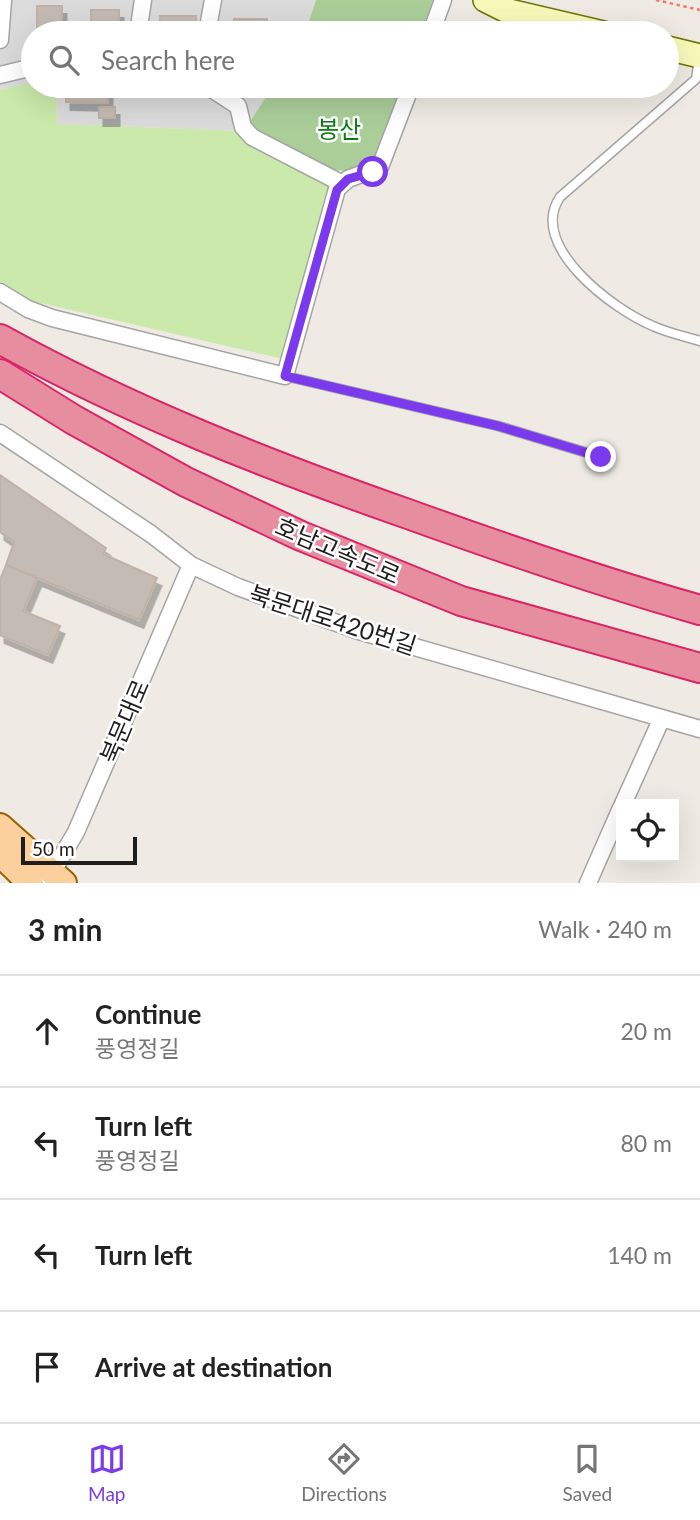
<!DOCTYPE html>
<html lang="en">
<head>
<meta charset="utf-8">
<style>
	:root { --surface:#fff; --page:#f2f2f2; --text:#222; --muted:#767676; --line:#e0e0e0; --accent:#7c3aed }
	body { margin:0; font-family:Lato,"Noto Sans KR",sans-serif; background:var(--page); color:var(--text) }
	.controls { position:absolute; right:21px; bottom:21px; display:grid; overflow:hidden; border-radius:0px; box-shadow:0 7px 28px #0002 }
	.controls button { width:63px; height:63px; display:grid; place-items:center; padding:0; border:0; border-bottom:2px solid var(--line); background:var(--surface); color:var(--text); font:35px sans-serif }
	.scale { position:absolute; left:21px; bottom:18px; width:116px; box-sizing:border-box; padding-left:7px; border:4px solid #1e1e1e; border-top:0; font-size:19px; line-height:24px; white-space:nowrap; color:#1e1e1e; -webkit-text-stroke:5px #fff; paint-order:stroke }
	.stop { position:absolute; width:21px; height:21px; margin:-16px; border:5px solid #7c3aed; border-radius:50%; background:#fff }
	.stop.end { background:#7c3aed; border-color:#fff; box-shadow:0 2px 7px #0008 }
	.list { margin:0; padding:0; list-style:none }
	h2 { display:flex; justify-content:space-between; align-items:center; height:91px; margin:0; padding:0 28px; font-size:30px }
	h2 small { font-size:23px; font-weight:400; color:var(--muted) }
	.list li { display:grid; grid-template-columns:46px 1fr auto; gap:21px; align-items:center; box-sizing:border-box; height:112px; padding:0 28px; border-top:2px solid var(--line) }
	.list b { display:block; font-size:26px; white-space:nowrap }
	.list p { margin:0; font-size:23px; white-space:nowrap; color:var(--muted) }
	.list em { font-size:23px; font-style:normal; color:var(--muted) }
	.icon { flex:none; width:38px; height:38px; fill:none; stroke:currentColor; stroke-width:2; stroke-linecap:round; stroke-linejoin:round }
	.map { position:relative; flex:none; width:700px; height:883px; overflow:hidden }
	.search { position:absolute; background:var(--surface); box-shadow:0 7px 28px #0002; left:21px; right:21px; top:21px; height:77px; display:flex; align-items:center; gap:18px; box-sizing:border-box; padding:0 24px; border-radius:38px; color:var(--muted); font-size:26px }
	.sheet { height:539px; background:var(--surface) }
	nav { display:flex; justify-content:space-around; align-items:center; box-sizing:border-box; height:98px; border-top:2px solid var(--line); background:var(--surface); font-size:19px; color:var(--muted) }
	nav a { display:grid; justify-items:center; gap:4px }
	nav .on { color:var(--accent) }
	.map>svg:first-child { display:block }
</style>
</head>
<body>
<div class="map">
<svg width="700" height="883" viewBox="0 0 700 883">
	<defs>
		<filter id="shadow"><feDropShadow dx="4.5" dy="8" stdDeviation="0" flood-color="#0004"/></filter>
	</defs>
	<rect width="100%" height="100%" fill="#efebe4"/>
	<g fill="#dcdbdb">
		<polygon points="0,0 316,0 305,33 33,33 33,82 0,90"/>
		<polygon points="56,86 273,86 244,131 57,124"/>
	</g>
	<polygon fill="#cbe9ab" points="33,82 33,86 56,86 57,124 244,131 310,166 335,170 283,359 32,301 0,281 0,90"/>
	<g fill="#abce99">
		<polygon points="316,0 433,0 422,33 305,33"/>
		<path d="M273,86H404C398,104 391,138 381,152C349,197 277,149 244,131Z"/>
	</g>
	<g fill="#c4bbb4" stroke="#c1b2a7" stroke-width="2" filter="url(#shadow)">
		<polygon points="37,6 62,6 62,33 49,33 49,27 37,27"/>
		<polygon points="91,10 119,10 119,33 91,29"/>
		<rect x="160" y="16" width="36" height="17"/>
		<rect x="234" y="19" width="33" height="14"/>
		<polygon points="66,86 113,86 108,86 108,103 66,102"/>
		<rect x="99" y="107" width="16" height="11"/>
		<polygon points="0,475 106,548 103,554 157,578 139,620 6,565 14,542 0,532"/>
		<polygon points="6,565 37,578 23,611 60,626 48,655 0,635 0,580"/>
	</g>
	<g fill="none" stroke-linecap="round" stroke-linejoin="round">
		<defs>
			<g id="lane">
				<path d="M699,58L696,79L560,197C527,246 614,310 653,326C668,333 684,336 700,341"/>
				<polyline points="285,376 498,426 601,457"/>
			</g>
			<g id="street">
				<polyline points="138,33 143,0"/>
				<polyline points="207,33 213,0"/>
				<polyline points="431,33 443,0"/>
				<polyline points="0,40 3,0"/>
				<polyline points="0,75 33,67"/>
				<polyline points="207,86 238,106 243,127 252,137 341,183"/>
				<polyline points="0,292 28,309 52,318 285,376 337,189 348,179 380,167 411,86"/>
				<polyline points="0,433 151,534 191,565 238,587 359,631 700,729"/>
				<polyline points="623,804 661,720"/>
				<polyline points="49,878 76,832 191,565"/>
				<polyline points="588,883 621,808"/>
			</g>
			<g id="secondary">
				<polyline points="485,0 505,10 603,33"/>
				<polyline points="667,48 700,56"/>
			</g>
			<g id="primary">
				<polyline points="0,826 64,883"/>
				<polyline points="0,854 30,883"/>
			</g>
			<g id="highway">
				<path d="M0,339C130,411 268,465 408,514C505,549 601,582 700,610"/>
				<polyline points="0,374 74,420 186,482 301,536 461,601 700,668"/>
			</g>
		</defs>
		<use href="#lane" stroke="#a5a5a5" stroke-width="11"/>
		<use href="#street" stroke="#a5a5a5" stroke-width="19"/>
		<use href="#secondary" stroke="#6d7505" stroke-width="26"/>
		<use href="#primary" stroke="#986101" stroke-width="28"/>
		<use href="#highway" stroke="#da2568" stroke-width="32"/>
		<polyline stroke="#f9766c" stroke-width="2.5" stroke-dasharray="3.5 3.5" stroke-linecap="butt" points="656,0 700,10"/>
		<use href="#lane" stroke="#fff" stroke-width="8"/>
		<use href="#street" stroke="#fff" stroke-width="16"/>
		<use href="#secondary" stroke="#f8f9b9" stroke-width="23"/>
		<use href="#primary" stroke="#fbd09d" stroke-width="24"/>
		<use href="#highway" stroke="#e68da0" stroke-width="28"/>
	</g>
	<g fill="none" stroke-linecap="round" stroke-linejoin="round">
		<polyline stroke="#7c3aed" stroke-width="9" points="373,172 348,179 337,190 285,376 498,426 601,457"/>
	</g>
	<g text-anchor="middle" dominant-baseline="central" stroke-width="5" stroke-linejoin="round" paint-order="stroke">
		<g font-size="24" fill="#0c7d12" stroke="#fff">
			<text x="339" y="128">봉산</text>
		</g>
		<g font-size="24" fill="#1e1e1e" stroke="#fff">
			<text transform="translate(338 550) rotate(23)">호남고속도로</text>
			<text transform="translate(333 619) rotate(18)">북문대로420번길</text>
			<text transform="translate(124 721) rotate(-67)">북문대로</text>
		</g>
	</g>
</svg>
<div class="controls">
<button><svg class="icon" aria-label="locate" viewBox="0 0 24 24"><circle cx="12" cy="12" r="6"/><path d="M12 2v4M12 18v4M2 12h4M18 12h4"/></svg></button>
</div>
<div class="scale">50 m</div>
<div class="stop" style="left:373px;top:172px"></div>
<div class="stop end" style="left:601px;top:457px"></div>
<div class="search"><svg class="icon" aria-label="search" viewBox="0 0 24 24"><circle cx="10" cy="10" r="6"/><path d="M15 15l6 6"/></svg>Search here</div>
</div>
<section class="sheet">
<h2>3 min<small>Walk · 240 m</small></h2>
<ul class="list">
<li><svg class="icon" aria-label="ahead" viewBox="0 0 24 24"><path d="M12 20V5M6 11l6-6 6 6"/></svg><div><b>Continue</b><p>풍영정길</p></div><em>20 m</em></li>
<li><svg class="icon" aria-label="left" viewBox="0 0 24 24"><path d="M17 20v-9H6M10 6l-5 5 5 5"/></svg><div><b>Turn left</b><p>풍영정길</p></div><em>80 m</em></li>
<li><svg class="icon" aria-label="left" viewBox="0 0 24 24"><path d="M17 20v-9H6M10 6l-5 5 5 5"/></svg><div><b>Turn left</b></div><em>140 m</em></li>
<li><svg class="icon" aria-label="arrive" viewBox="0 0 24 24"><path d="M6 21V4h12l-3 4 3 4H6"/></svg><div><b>Arrive at destination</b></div></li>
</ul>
</section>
<nav>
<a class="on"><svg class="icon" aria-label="map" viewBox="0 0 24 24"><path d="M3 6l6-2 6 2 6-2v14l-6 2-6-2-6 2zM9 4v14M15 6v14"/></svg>Map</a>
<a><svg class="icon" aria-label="directions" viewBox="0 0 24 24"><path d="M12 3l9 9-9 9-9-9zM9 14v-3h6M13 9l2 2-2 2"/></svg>Directions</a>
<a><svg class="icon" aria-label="saved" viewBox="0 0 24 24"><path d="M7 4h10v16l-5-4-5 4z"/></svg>Saved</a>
</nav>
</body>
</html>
